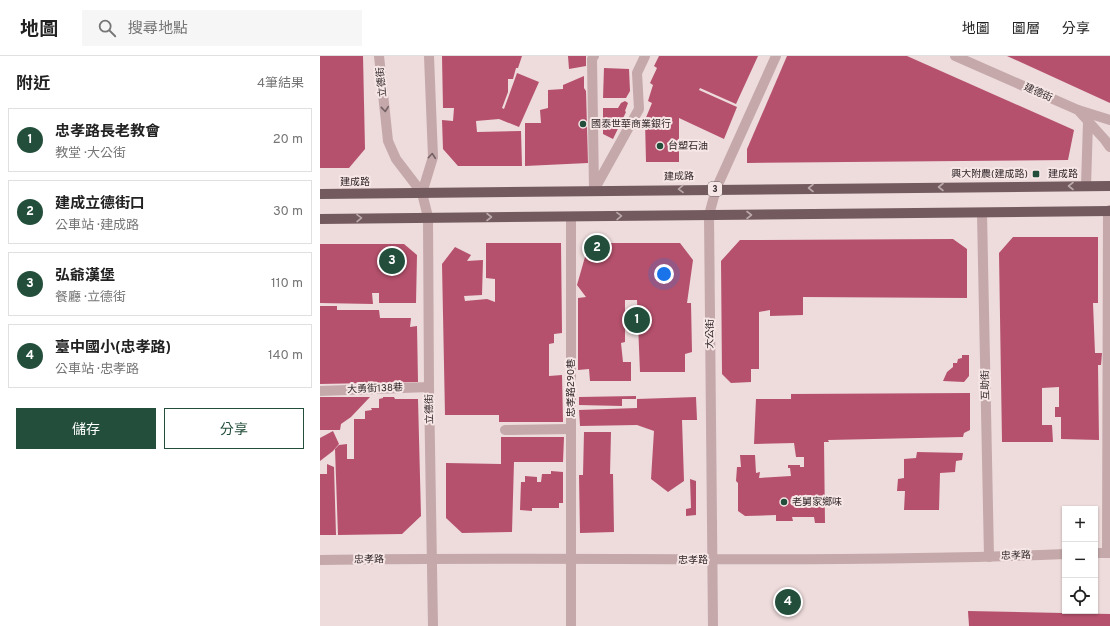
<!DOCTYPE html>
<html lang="zh-TW">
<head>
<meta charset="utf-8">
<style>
	:root { --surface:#fff; --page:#f6f6f6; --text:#222; --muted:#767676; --line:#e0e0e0; --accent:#234e3b }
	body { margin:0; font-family:Overpass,"Noto Sans TC",sans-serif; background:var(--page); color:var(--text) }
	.controls { position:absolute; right:12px; bottom:12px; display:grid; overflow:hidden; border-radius:0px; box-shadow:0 1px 3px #0004 }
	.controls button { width:36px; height:36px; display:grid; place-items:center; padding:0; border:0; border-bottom:1px solid var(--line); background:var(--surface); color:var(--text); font:20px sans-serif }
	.you { position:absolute; left:344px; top:218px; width:14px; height:14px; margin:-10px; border:3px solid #fff; border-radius:50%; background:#1a73e8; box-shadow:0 0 0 6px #1a73e833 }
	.badge { display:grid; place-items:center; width:26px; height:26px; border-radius:50%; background:var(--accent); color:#fff; font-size:13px; font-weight:700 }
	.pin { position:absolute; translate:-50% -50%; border:2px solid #fff; box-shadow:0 1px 4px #0006 }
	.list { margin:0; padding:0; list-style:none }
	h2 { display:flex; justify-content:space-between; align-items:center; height:52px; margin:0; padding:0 16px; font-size:17px }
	h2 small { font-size:13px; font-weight:400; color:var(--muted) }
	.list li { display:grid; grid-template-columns:26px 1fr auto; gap:12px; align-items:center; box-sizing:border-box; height:64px; margin:0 8px 8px; padding:0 8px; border:1px solid var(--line); border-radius:0px }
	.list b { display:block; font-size:15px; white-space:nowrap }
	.list p { margin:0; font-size:13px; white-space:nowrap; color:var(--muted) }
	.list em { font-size:13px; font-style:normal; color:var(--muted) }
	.actions { display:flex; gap:8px; padding:12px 16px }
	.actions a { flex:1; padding:9px 0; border:1px solid var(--accent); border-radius:0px; text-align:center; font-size:14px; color:var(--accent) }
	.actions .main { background:var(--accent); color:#fff }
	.icon { flex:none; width:22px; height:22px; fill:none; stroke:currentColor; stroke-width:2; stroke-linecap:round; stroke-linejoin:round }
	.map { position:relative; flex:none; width:790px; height:570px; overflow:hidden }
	header { display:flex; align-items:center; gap:24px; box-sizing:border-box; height:56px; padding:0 20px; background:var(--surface); border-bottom:1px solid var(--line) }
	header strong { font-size:19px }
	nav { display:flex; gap:22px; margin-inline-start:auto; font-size:14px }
	.search { width:280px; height:36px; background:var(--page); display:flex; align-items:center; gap:10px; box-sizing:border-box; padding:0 14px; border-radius:0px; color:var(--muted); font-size:15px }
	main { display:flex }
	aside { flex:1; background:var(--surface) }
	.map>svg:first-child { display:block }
</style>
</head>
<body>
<header>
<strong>地圖</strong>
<div class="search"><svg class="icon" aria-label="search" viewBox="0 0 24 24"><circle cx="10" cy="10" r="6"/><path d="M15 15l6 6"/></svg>搜尋地點</div>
<nav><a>地圖</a><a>圖層</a><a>分享</a></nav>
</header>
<main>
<aside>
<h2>附近<small>4筆結果</small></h2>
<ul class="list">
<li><span class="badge">1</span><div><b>忠孝路長老教會</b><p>教堂 · 大公街</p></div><em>20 m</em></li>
<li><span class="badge">2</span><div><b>建成立德街口</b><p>公車站 · 建成路</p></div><em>30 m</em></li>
<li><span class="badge">3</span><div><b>弘爺漢堡</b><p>餐廳 · 立德街</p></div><em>110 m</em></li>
<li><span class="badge">4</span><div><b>臺中國小(忠孝路)</b><p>公車站 · 忠孝路</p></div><em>140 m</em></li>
</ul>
<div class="actions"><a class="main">儲存</a><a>分享</a></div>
</aside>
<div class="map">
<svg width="790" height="570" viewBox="0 0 790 570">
	<rect width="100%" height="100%" fill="#eedbdb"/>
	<g fill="#b5516c">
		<polygon points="0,0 43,0 45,93 29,112 0,112"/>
		<polygon points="122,0 202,0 198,12 196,12 193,23 188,23 188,36 182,52 184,53 197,17 219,26 199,71 179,63 156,65 157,76 201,75 202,110 138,110 123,93 122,64 133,65 134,52 123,52"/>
		<polygon points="248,0 266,0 266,10 249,13"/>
		<polygon points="339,0 438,0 416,48 380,32 379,34 417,51 404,83 359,62 359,106 326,106 325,64 332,47 328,45 333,29 330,27 337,12 334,10"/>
		<polygon points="467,0 587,0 754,74 748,104 427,107 427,93"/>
		<polygon points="687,0 790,0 790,47"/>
		<polygon points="284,12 309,13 310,35 306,42 283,42"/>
		<polygon points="264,20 264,32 266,35 268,107 205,110 205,67 221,67 220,54 228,52 228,34 243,33 243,29"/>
		<polygon points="305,45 308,47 305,55 306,56 293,83 283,78 283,52 298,52 301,47"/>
		<polygon points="693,181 778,181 778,247 773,247 775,297 782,297 781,309 778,309 779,384 741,383 741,361 735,361 735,351 739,351 739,331 722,332 722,369 732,369 733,386 682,386 679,197"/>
		<polygon points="633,183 647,193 647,242 483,241 483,259 450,260 450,254 439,256 439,313 431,313 431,326 411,327 402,318 401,205 420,184"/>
		<polygon points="166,187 241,187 242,277 234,278 234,287 229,288 229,320 242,319 243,366 179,366 179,359 125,359 122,208 135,191 151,199 147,205 163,204 162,239 144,240 145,245 167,243 175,246 175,223 166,222"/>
		<polygon points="269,187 360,187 373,204 367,247 371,247 372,296 365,298 365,316 320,316 317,244 305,244 305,286 301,287 303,306 311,306 311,325 270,325 269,313 258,314 258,242 266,241 257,229"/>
		<polygon points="0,188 84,188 97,199 96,247 59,247 59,237 52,237 53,248 0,247"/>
		<polygon points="0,250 17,250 17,254 59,254 60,262 91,262 90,271 97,270 98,326 0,328"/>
		<polygon points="642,299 649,299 649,320 644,326 623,325 627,316 633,311 633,307 637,307 638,303 642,302"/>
		<polygon points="650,337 650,374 644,377 643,381 508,384 509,386 504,386 505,467 495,467 494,461 472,461 473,465 456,465 456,459 425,460 418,455 418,427 416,425 417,411 421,411 420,399 435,399 436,417 440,416 439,422 471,420 470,412 468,412 468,409 480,409 480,411 484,411 484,401 476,401 474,387 434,388 436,343 471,343 471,338"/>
		<polygon points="316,340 316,343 302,343 302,350 259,349 259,341"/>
		<polygon points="0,341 50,341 31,361 21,368 20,374 0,374"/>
		<polygon points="63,341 74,341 75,343 98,343 101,460 82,478 18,479 15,393 19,389 27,388 27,403 34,403 34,363 45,363 45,355 52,354 51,352 59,352 59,343 63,342"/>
		<polygon points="376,341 377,364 362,364 364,425 348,436 331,423 334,375 317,369 260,370 259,354 317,352 317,343"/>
		<polygon points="13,375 19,388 13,395 0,405 0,382"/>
		<polygon points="264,376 291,376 290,418 293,418 294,476 260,477 259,419 263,419"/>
		<polygon points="181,381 244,381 243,406 194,406 192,476 142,477 126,462 126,407 181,408"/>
		<polygon points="597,396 643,397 642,404 636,405 635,416 620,417 619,454 584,454 585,435 577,435 578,423 584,422 584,403 596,402"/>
		<polygon points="7,408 14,411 16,479 0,479 0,418 7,418"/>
		<polygon points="231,415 243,416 243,447 239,447 239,452 212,452 212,455 200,454 201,426 205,426 205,420 217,421 217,426 221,426 222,418 231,418"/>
		<polygon points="370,423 376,425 376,459 366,460 366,453 371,452"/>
		<polygon points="648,555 790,558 790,570 649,570"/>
	</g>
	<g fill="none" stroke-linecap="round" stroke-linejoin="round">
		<g stroke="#c4a8aa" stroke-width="10">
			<polyline points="59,0 68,85 76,103 102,137 108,161 109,331 113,570"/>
			<polyline points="274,0 272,3 274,132"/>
			<polyline points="635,0 758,54 785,84 790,91"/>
			<polyline points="758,54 790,64"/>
			<polyline points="766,130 768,66"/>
			<polyline points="274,134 319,53 317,17 325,0"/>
			<polyline points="102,137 113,101 109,0"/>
			<polyline points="662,157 669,501"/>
			<polyline points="251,161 251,570"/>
			<polyline points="0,335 109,331"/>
			<polyline points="185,374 250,373"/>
			<polyline points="775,497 790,497"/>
			<polyline points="787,497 788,156 790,154"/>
			<path d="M0,504C248,500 497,508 745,498"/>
			<polyline points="393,570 389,159 396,133 456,0"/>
		</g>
		<g stroke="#725a5f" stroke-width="10">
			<polyline points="0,138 790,130"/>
			<polyline points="0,163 790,155"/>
		</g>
	</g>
	<defs><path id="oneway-chevron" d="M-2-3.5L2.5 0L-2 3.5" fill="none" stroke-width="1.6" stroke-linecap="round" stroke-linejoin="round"/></defs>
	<g stroke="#746164">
		<use href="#oneway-chevron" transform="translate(65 53) rotate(84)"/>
		<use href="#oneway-chevron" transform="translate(112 100) rotate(-85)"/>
	</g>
	<g stroke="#bba8a9">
		<use href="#oneway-chevron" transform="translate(751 130) rotate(180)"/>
		<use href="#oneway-chevron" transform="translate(621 131) rotate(180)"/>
		<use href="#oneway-chevron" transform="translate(491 132) rotate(180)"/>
		<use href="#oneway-chevron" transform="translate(361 133) rotate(179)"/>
		<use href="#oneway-chevron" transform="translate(429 159)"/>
		<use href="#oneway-chevron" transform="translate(299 160) rotate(-1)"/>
		<use href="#oneway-chevron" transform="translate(169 161)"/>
		<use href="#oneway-chevron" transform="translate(39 162) rotate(-1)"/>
	</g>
	<g fill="#234e3b" stroke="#f6e7e6" stroke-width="1.5">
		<circle cx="263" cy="68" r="4"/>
		<circle cx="340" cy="90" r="4"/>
		<rect x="712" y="114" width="8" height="8" rx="2"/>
		<circle cx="464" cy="446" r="4"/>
	</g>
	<g text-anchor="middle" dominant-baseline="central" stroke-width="4" stroke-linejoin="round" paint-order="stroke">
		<rect fill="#f6e7e6" stroke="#6d6162" stroke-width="1" x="388" y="126" width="14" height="14" rx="3"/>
		<g font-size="9" font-weight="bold" fill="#32272a">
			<text x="395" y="133">3</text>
		</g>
		<g font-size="10" fill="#32272a" stroke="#f6e7e6">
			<text transform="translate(62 26) rotate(-96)">立德街</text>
			<text transform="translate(718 37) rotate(24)">建德街</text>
			<text x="743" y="118">建成路</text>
			<text transform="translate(359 121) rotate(-1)">建成路</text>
			<text x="35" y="126">建成路</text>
			<text transform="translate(390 278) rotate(-90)">大公街</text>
			<text transform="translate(666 329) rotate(-91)">互助街</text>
			<text transform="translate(251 332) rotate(-90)">忠孝路290巷</text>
			<text transform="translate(55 333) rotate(-2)">大勇街138巷</text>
			<text transform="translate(110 353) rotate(-91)">立德街</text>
			<text transform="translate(696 500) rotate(-2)">忠孝路</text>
			<text transform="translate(49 504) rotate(-1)">忠孝路</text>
			<text x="373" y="504">忠孝路</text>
		</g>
		<g font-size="10" fill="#32272a" stroke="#f6e7e6" text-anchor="start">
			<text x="271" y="68">國泰世華商業銀行</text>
			<text x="348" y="90">台塑石油</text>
			<text x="708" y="118" text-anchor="end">興大附農(建成路)</text>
			<text x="472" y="446">老舅家鄉味</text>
		</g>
	</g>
</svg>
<div class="controls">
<button>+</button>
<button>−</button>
<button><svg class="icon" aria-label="locate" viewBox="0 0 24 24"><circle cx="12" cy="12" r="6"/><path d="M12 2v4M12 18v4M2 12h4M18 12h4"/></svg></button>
</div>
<div class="you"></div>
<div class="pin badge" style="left:317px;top:264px">1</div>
<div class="pin badge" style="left:277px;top:192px">2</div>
<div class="pin badge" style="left:72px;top:205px">3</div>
<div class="pin badge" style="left:468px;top:546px">4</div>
</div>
</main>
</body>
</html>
